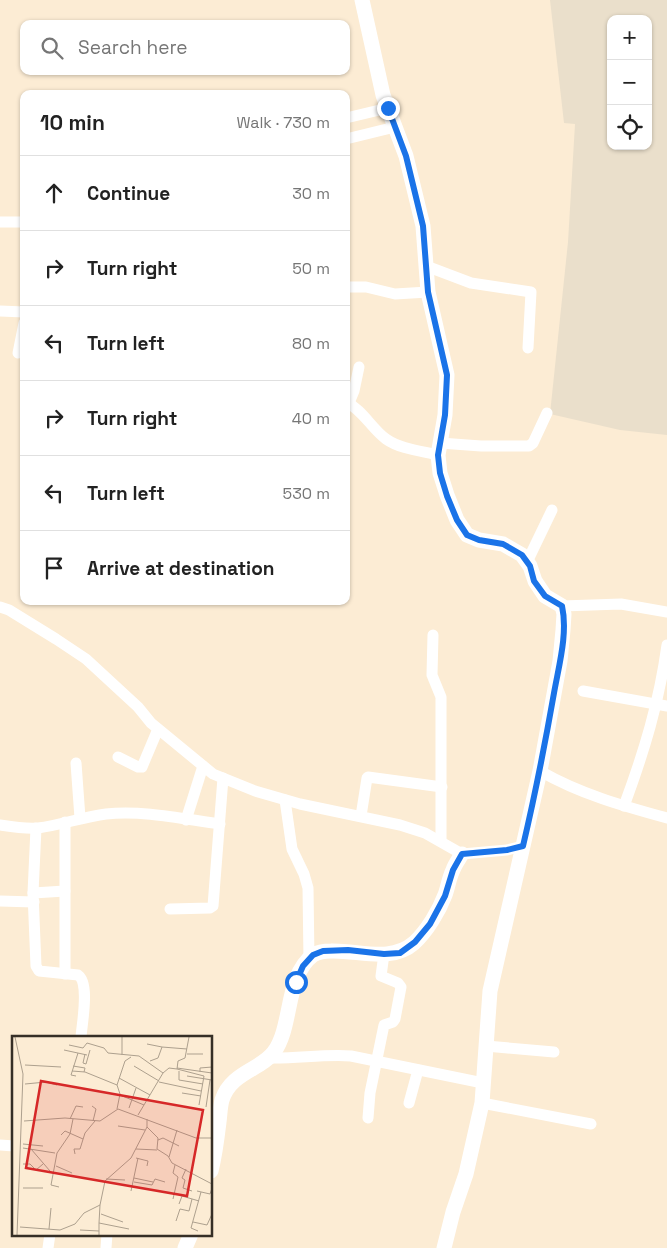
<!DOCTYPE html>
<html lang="en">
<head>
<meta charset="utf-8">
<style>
	:root { --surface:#fff; --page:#f6f6f6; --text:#222; --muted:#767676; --line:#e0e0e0 }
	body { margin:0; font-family:"Space Grotesk",sans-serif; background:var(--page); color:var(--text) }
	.controls { position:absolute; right:15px; top:15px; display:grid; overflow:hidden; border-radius:10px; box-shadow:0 1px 4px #0004 }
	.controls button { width:45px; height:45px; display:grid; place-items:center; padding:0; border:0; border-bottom:1px solid var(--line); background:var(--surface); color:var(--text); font:25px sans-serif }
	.stop { position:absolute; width:15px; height:15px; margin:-11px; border:4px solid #1a73e8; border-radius:50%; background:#fff }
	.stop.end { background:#1a73e8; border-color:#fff; box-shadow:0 1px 5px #0008 }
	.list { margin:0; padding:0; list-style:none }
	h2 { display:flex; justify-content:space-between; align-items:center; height:65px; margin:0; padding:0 20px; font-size:21px }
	h2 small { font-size:16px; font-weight:400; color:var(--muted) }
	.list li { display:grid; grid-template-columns:32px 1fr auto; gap:15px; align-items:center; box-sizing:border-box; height:75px; padding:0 20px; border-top:1px solid var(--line) }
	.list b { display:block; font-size:19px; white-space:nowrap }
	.list em { font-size:16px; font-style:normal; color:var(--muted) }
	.icon { flex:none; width:28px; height:28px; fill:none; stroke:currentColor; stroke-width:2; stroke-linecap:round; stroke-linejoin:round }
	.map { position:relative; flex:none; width:667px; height:1248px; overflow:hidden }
	.search { position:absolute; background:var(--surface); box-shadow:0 1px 4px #0004; left:20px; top:20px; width:330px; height:55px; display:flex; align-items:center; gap:12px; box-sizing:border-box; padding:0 18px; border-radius:10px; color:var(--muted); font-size:19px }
	.panel { position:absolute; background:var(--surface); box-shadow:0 1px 4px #0004; left:20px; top:90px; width:330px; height:515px; border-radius:10px }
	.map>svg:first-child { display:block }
</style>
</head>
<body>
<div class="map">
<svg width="667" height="1248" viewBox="0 0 667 1248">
	<rect width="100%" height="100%" fill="#fcecd4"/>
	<path fill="#eadfcb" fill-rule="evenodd" d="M550,0H667V435L620,430L550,414L568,242L575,124L564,123ZM611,19H648V146H611Z"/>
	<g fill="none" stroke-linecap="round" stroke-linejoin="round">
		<g stroke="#fff" stroke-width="11">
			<polyline points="346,118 388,108"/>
			<polyline points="346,139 395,127"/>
			<polyline points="0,222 24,222"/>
			<polyline points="426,266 471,283 531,292 528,348"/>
			<polyline points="346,287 366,287 395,294 428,292"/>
			<polyline points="0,311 24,312"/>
			<polyline points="18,353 24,323"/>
			<path d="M346,402C363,410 371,428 386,439C400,449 421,451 438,455"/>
			<polyline points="349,403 354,391 359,367"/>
			<polyline points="440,443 481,446 529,446 533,443 547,413"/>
			<polyline points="527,562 552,510"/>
			<polyline points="562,606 621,604 667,612"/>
			<polyline points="0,607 9,610 56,639 86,659 138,707 151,723 213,774 255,791 300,804 400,825 425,833 462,854 507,850 523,846"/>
			<polyline points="433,635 432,675 441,697 441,840"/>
			<polyline points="583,691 667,706"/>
			<polyline points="118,757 138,767 142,767 158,729"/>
			<polyline points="76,763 80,818"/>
			<path d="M540,771C580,794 623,806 667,818"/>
			<polyline points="285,800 292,849 304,874 308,888 309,960"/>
			<path d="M624,806C644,752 659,703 667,645"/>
			<polyline points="361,816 367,778 368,777 442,787"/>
			<polyline points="186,820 203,766"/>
			<polyline points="65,822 65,974"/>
			<path d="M0,825C13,827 25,829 38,828C61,825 83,817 106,814C143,810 183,819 220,824"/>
			<path d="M36,828L33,893L36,966L39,971L78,975C90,983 82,1023 81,1037"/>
			<polyline points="33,893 65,891"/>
			<polyline points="0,901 34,902"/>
			<polyline points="170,909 210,908 213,906 223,778"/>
			<polyline points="486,1046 554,1052"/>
			<path d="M268,1058C296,1059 323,1054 351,1056L483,1083"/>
			<polyline points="409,1103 418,1070"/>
			<polyline points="482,1103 591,1124"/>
			<polyline points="368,1118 370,1093 384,1025 393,1022 395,1019 401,987 398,983 381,976 384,954"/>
			<polyline points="0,1145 14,1146"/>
			<polyline points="48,1248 50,1234"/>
			<polyline points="106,1248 107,1234"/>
		</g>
		<g stroke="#fff" stroke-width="15">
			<polyline points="362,0 383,95 406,156 423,226 428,292 447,375 445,415 438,455 440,473 447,495 457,520 467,535 479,540 503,544 522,555 530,566 535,581 545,596 562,606 564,614 563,630 560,661 540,771 490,991 482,1103 466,1174 453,1212 444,1248"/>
			<path d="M211,1171C215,1155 217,1139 219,1122C220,1115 220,1107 222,1100C231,1072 261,1070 274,1052C293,1026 285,976 313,955C318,952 325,951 331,951C359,950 391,963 414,943C427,931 439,911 445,895C448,887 449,878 453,870C455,864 459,859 462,854"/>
			<polyline points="185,1248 191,1234"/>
		</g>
	</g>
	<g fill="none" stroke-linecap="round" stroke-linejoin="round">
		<path stroke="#1a73e8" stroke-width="6" d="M296,982L303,966L313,955L323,951L348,950L384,954L400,953L415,942L430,924L445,896L453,870L462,854L507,850L523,846C535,795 545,744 554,693C559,665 568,633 562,606L545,596L534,581L530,566L522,555L503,544L479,540L467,535L457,520L447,496L440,473L438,455L445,415L447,375L428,292L423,226L406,156L388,108"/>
	</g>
	<g transform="translate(12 1036)">
		<rect width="200" height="200" fill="#fcecd4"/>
		<path fill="none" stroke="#ada08e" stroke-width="1" d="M3,1L11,38L5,199M177,1L173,22L166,25L165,33L192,40L187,69M135,8L150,11M57,9L71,12L75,7L92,12L96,17L127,20L151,37M52,14L75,19M73,18L71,27L74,28L78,14M175,18H191M110,19V1M138,25L146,22L150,11L175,13M13,29L49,31M61,30L73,32L72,36M122,30L147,45M165,32L200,37M60,35L73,36L105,49M167,35V44L191,48M188,36V32L200,31M64,40L59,39L66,17M175,40L200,44M107,42L138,59M147,46L189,55M13,48L34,46L45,49M170,57L189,60M108,59L132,69M80,70L84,73L81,85M194,71L198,44M117,72L124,52M105,73L108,58L105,49L113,25L119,21M126,79L151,37L157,32L165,33M58,83L64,70L71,71M12,85L53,82L88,85L106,73L184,102H200M106,90L133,94M135,91L146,102L145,113L156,120L160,127L200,148M49,99L53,95L71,103M146,104L151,102L167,110M11,108L31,110M11,112L43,117M19,113L38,135M124,113L145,114M63,118L62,113H68L73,97L83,85M157,121L165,94M124,122L136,125L135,130M11,128H18L24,134L31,128M44,130L60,137M174,133L170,142L173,144L171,152L180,155M122,142L141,146M94,143L113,144M122,146L140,149L143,143L153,146M47,151L39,149L45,117L58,98L61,83M11,152H31M119,155L126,122M185,155L198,158L200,152M161,163L166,141L161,137L163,129M167,168L170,160L187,165M89,178L111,186M164,185L168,173L177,175L180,163M181,186L195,189L200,178M87,187L88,169M8,191L48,194L63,188L72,177L88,169L93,145L119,122L135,91V83M37,193L39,172M68,194L87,195M186,195L179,192L189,156M87,199V187L117,193"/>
		<path fill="#d62828" fill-opacity="0.15" stroke="#d62828" stroke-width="2.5" d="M29,45L191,74L175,160L14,132Z"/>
		<rect width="200" height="200" fill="none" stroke="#362f26" stroke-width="2.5"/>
	</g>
</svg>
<div class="controls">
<button>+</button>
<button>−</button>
<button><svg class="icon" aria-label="locate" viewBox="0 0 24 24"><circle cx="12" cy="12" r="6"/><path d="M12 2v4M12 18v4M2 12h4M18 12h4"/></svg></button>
</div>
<div class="stop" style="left:296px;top:982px"></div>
<div class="stop end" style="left:388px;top:108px"></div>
<div class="search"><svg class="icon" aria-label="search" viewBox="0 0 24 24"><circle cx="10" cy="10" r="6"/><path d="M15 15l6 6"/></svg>Search here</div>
<section class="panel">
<h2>10 min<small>Walk · 730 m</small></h2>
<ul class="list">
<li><svg class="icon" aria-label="ahead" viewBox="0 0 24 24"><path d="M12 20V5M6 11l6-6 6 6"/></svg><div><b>Continue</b></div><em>30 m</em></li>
<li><svg class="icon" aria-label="right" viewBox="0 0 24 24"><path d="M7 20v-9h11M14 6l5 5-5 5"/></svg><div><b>Turn right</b></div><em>50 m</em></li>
<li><svg class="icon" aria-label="left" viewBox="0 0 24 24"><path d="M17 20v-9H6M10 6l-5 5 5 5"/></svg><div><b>Turn left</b></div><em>80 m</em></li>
<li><svg class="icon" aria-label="right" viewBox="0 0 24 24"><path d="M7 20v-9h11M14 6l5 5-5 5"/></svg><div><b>Turn right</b></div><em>40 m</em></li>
<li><svg class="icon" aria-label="left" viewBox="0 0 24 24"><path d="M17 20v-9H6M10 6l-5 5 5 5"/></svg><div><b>Turn left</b></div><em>530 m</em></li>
<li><svg class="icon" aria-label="arrive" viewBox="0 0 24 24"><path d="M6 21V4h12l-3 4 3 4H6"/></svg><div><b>Arrive at destination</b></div></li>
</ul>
</section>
</div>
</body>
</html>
